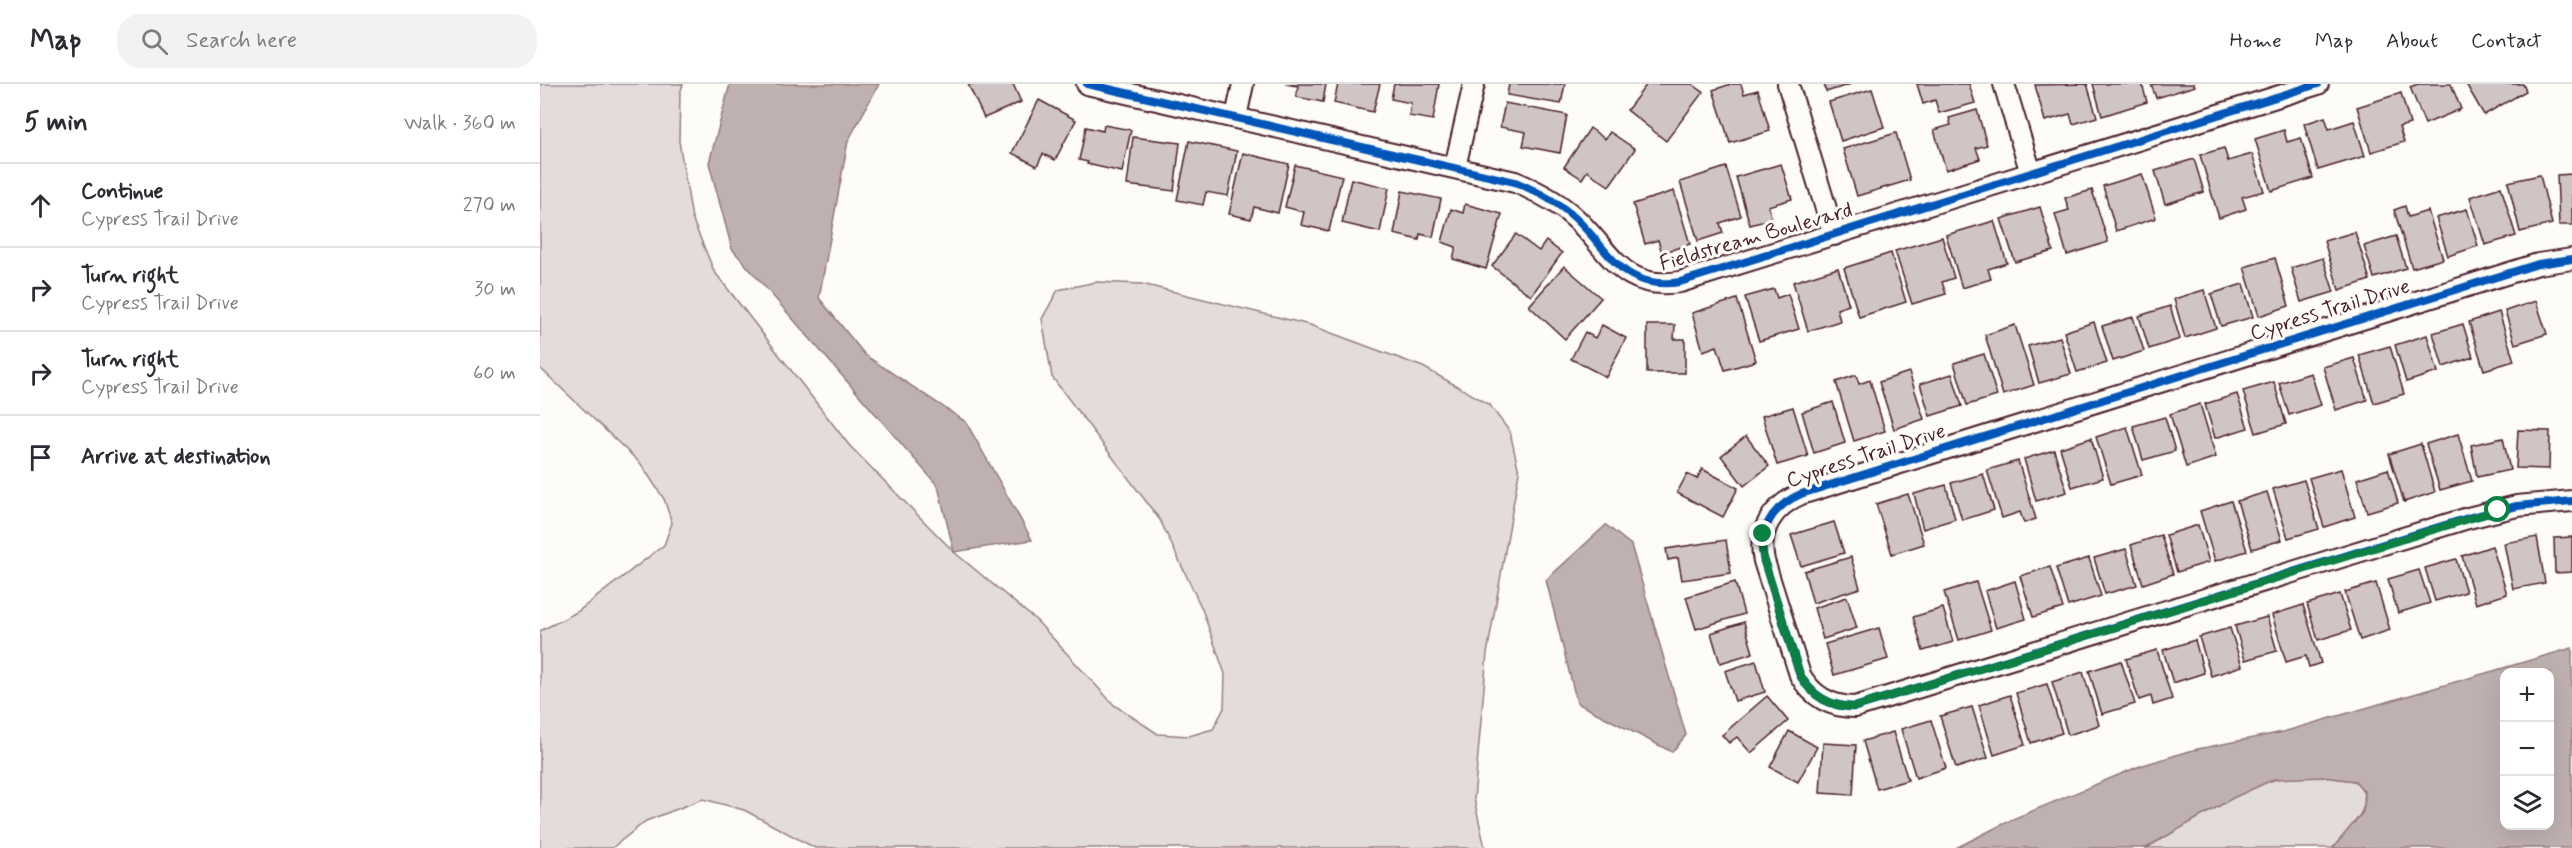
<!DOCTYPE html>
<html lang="en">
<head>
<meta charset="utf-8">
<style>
	:root { --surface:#fff; --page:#f2f2f3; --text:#2b2b33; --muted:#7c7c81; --line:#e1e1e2 }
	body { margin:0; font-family:Mynerve,sans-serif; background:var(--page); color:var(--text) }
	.controls { position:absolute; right:18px; bottom:18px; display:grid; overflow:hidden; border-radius:12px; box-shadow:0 6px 24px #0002 }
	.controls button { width:54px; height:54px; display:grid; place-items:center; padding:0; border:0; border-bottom:2px solid var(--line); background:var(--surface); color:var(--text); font:30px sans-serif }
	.stop { position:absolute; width:18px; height:18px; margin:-14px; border:4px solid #0b8043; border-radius:50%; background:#fff }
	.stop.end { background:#0b8043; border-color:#fff; box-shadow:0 2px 6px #0008 }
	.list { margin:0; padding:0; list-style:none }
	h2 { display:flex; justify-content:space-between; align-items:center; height:78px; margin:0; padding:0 24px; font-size:26px }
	h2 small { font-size:20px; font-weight:400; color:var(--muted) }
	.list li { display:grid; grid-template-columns:39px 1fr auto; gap:18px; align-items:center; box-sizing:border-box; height:84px; padding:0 24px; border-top:2px solid var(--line) }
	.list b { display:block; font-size:22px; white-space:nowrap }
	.list p { margin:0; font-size:20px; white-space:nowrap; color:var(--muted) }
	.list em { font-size:20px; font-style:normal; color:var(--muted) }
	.icon { flex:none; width:33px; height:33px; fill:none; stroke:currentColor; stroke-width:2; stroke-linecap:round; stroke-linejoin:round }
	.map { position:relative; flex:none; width:2032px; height:764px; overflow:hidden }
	header { display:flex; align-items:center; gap:36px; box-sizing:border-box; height:84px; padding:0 30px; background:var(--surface); border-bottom:2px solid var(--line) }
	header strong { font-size:28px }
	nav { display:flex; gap:33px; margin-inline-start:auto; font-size:21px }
	.search { width:420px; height:54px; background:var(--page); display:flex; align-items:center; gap:15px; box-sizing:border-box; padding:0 21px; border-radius:24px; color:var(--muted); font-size:22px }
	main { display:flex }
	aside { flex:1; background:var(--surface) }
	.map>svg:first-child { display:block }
</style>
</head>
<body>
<header>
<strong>Map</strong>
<div class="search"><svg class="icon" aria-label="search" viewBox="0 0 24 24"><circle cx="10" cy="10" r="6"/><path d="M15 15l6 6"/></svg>Search here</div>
<nav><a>Home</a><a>Map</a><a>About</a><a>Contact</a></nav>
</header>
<main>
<aside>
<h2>5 min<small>Walk · 360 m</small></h2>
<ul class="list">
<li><svg class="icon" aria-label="ahead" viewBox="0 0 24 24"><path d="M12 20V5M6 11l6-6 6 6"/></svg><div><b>Continue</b><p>Cypress Trail Drive</p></div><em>270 m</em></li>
<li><svg class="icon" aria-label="right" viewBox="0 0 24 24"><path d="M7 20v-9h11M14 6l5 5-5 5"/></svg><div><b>Turn right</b><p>Cypress Trail Drive</p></div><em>30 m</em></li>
<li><svg class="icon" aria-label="right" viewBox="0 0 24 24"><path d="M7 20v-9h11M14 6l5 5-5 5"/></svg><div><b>Turn right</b><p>Cypress Trail Drive</p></div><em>60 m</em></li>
<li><svg class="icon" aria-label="arrive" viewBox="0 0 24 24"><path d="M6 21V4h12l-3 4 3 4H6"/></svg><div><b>Arrive at destination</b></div></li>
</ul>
</aside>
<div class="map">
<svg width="2032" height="764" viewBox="0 0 2032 764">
	<rect width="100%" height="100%" fill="#fdfcf7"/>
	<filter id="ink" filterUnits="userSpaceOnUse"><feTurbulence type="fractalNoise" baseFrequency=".0167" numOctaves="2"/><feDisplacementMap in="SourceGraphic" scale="12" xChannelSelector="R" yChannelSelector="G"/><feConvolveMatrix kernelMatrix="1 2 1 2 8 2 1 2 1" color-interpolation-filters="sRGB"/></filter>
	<g filter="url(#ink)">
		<g fill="#e3dcda" stroke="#967e82" stroke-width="1.5">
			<polygon points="0,0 143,0 140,10 139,57 152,134 174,187 309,361 414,468 497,537 574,621 618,650 649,652 673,645 684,624 685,590 662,525 620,436 512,293 502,235 518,206 556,198 602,200 770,241 883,283 949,320 970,348 979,388 947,570 934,715 945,764 275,764 204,726 163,715 106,737 72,764 0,764 0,547 37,528 124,461 132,439 124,415 101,380 0,284"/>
			<path d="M1748,693H1785L1815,697C1841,721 1807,745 1793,764H1606C1645,742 1705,699 1748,693Z"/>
		</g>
		<g fill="#c0b1b1" stroke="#91777b" stroke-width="1.5" fill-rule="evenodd">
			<polygon points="190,0 339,0 308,57 279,214 325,271 426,338 492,456 414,468 398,402 192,165 169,79"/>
			<polygon points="1066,441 1091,461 1146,651 1132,668 1037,619 1006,496"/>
			<path d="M2032,564V764H1793L1823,728L1825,713L1824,707L1815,697L1785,693L1734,695L1693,714L1606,764H1416L1473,735L1600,682L1653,666L1743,648ZM1964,588H2010V742H1964Z"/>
		</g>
		<g fill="#d0c5c4" stroke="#4a1f2b" stroke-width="1.5">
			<polygon points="428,0 473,0 481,18 444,34"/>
			<polygon points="745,0 786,0 783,18 756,13 758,2"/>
			<polygon points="798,0 840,0 833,28 794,19"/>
			<polygon points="854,0 899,0 893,36 869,32 871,19 851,15"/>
			<polygon points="969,0 1025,0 1021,20 967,11"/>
			<polygon points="1107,0 1152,0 1163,8 1126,57 1087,26"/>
			<polygon points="1191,0 1201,0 1204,10 1218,6 1230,47 1190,59 1173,6"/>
			<polygon points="1284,0 1311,0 1286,8"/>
			<polygon points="1377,0 1429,0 1435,19 1399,29 1395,16 1383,20"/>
			<polygon points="1547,0 1557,33 1533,40 1530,30 1505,37 1495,1"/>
			<polygon points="1553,0 1602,0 1607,18 1562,32"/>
			<polygon points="1611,0 1654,0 1655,2 1616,14"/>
			<polygon points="1878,0 1911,0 1921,25 1885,40 1870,3"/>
			<polygon points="1926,0 1983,0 1986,7 1944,31"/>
			<polygon points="1332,5 1344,43 1301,57 1289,18"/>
			<polygon points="1861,9 1870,40 1859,43 1864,58 1831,68 1817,23"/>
			<polygon points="499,16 536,36 515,76 503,70 497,82 472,69"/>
			<polygon points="965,19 1027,31 1020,69 983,62 986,48 960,43"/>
			<polygon points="1437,26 1447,61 1436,64 1440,75 1406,86 1394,46 1411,41 1409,34"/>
			<polygon points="1785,33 1789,45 1814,37 1825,72 1778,86 1764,40"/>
			<polygon points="564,41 591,46 582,88 547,80 548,78 539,76 546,43 563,47"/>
			<polygon points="1050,44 1065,55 1070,48 1095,65 1069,102 1047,87 1042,95 1024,83"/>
			<polygon points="1744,46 1747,58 1761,54 1773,94 1731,107 1715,55"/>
			<polygon points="1356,49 1370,96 1317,112 1303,65"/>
			<polygon points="593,53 640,59 634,107 587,101"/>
			<polygon points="649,57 697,67 688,112 666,108 663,121 637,116"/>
			<polygon points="1684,64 1688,77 1712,70 1724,107 1702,113 1706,125 1679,134 1660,71"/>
			<polygon points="703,69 749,80 738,129 714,123 711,135 689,130"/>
			<polygon points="1654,75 1664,108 1625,120 1615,87"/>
			<polygon points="1241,80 1252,115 1228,122 1232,135 1210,141 1196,93"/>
			<polygon points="755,81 802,92 789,147 761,141 764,128 745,123"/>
			<polygon points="1186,83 1201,132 1180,139 1183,149 1158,157 1140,98"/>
			<polygon points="1602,90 1616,134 1576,147 1563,102"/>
			<polygon points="2032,90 2032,141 2019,141 2017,91"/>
			<polygon points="2000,91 2012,140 1980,148 1968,98"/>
			<polygon points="811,95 849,104 840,148 802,139"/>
			<polygon points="1961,103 1976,152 1945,161 1930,113"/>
			<polygon points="1552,106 1568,158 1527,171 1515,130 1529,126 1525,114"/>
			<polygon points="862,107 901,115 893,153 880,150 879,156 854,150"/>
			<polygon points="1134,107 1150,160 1122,169 1118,156 1105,160 1093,120"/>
			<polygon points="925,120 962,130 946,185 913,175 916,163 902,158 911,125 923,129"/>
			<polygon points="1865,122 1868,133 1888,127 1903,175 1872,184 1854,126"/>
			<polygon points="1500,123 1513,167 1475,178 1461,135"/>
			<polygon points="1927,125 1938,162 1908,172 1896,134"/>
			<polygon points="1454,137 1467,179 1448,185 1451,195 1422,204 1406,151"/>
			<polygon points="1815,148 1830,196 1799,206 1784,157"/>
			<polygon points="976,150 999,167 1006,157 1022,169 991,212 952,182"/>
			<polygon points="1856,152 1866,184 1834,194 1824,162"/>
			<polygon points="1402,153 1414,194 1402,198 1406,210 1372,220 1355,167"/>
			<polygon points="1351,169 1366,218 1319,233 1304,184"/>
			<polygon points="1735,174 1749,222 1719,232 1704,183"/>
			<polygon points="1783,174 1794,208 1761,218 1751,184"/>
			<polygon points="1024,182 1061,214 1025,255 989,222"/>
			<polygon points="1298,184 1309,221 1297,225 1300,237 1268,247 1253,198"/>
			<polygon points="1703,200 1713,233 1681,242 1671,210"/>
			<polygon points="1234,205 1237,214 1248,210 1259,245 1219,257 1205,213"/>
			<polygon points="1664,206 1676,244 1645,254 1634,215"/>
			<polygon points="1197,215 1216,277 1185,286 1177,262 1163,267 1152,229"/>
			<polygon points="1996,217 2007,250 1975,260 1965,227"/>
			<polygon points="1630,222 1640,255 1609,265 1599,232"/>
			<polygon points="1959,228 1974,277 1944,286 1929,238"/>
			<polygon points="1593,233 1604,267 1573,277 1562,242"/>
			<polygon points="1554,238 1567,279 1537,288 1524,248"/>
			<polygon points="1923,240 1933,273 1903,283 1893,249"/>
			<polygon points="1062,241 1086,254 1066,293 1031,275 1045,248 1055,254"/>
			<polygon points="1107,241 1135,241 1134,255 1145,255 1145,289 1107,289"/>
			<polygon points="1475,241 1494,301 1463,311 1445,251"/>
			<polygon points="1887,251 1898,288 1866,298 1855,261"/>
			<polygon points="1520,253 1531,290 1499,299 1488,262"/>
			<polygon points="1850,262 1864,310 1834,319 1819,271"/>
			<polygon points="1444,270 1457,312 1427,321 1414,279"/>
			<polygon points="1814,274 1827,316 1796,326 1783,283"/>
			<polygon points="1369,288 1384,335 1354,345 1339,298"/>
			<polygon points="1771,289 1781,321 1749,331 1739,299"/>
			<polygon points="1412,290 1422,322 1390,332 1380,300"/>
			<polygon points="1316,291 1319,300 1330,296 1345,347 1314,357 1296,298"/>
			<polygon points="1734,298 1746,340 1716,349 1703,307"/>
			<polygon points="1697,310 1708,344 1675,354 1665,320"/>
			<polygon points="1293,318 1305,359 1274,369 1262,328"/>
			<polygon points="1660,320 1676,373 1646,383 1630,330"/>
			<polygon points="1253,323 1268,372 1237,381 1222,332"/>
			<polygon points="1625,333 1635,367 1603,376 1593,342"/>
			<polygon points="1587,343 1602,391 1571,400 1556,353"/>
			<polygon points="1978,346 2010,347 2009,385 1976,384"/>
			<polygon points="1918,350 1932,397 1900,406 1886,360"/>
			<polygon points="1206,352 1229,382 1204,402 1181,372"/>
			<polygon points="1551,354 1563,394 1532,403 1520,364"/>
			<polygon points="1963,354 1970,386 1937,393 1931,361"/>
			<polygon points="1881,360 1895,408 1864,418 1849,370"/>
			<polygon points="1514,366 1527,408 1496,417 1484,375"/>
			<polygon points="1478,377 1496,435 1484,439 1480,428 1462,434 1447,386"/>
			<polygon points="1162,385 1198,404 1183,433 1137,409 1147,390 1157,395"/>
			<polygon points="1801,385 1815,433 1784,443 1769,394"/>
			<polygon points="1848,385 1858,419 1827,428 1817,395"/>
			<polygon points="1443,390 1454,426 1422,436 1411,399"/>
			<polygon points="1764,396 1779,445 1748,454 1733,405"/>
			<polygon points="1406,401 1415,435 1383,445 1374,410"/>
			<polygon points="1727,408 1742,456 1712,465 1697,417"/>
			<polygon points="1368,410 1384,460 1352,470 1336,420"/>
			<polygon points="1691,417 1707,467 1675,477 1660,427"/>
			<polygon points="1294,438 1304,469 1261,482 1251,451"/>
			<polygon points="1658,441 1669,478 1637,488 1626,451"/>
			<polygon points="1621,451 1633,490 1603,500 1591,461"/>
			<polygon points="1997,453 2005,499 1973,505 1964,459"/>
			<polygon points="2032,453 2032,488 2015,489 2014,454"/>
			<polygon points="1186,456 1191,489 1142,496 1138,474 1128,476 1126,465"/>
			<polygon points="1952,462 1967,510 1936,520 1922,472"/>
			<polygon points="1586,465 1597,501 1565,510 1554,474"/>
			<polygon points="1311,473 1320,504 1273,519 1264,487"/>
			<polygon points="1549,474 1561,512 1528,522 1516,484"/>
			<polygon points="1916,475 1926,508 1895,517 1885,484"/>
			<polygon points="1510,483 1523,524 1493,533 1480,492"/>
			<polygon points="1879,486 1890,519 1858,529 1848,495"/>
			<polygon points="1475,497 1486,535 1456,544 1445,507"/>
			<polygon points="1195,498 1204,530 1156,545 1146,513"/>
			<polygon points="1436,498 1451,546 1419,556 1404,508"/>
			<polygon points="1836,499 1850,546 1820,556 1805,508"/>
			<polygon points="1800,510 1811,546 1778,556 1767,520"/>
			<polygon points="1307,513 1317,544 1283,555 1274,524"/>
			<polygon points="1763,521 1781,579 1769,583 1766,572 1746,578 1732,531"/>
			<polygon points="1403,524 1413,558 1383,567 1373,533"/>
			<polygon points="1727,533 1737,567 1705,576 1695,542"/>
			<polygon points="1204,538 1213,569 1180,579 1171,549"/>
			<polygon points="1339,544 1348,575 1294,591 1285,560"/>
			<polygon points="1690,544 1702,582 1671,592 1659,553"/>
			<polygon points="1655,556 1664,589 1633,599 1623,566"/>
			<polygon points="1617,566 1632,615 1613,621 1611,612 1599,616 1586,575"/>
			<polygon points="1216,577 1225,608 1195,617 1185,587"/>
			<polygon points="1581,577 1595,620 1562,630 1549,587"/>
			<polygon points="1543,588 1559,641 1528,651 1512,598"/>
			<polygon points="1507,600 1522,649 1491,659 1476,609"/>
			<polygon points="1470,611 1485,661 1454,671 1439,621"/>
			<polygon points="1227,612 1248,637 1211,669 1197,653 1189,659 1182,651"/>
			<polygon points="1432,623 1448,674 1416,684 1400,632"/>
			<polygon points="1391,636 1406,684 1376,694 1361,645"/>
			<polygon points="1249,647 1277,663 1258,698 1230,683"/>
			<polygon points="1353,648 1368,696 1337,705 1323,657"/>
			<polygon points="1283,659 1316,661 1313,711 1280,709"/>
		</g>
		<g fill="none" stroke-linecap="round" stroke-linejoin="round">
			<defs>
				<g id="minor">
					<path d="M547,0L975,98C997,107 1018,118 1035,134C1071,167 1081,207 1140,198L1778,0"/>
					<polyline points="1248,0 1294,151"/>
					<polyline points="1464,0 1491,89"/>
					<polyline points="696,33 703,0"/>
					<polyline points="915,83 934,0"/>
					<path d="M2032,175L1998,180L1261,410C1233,422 1217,446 1224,477L1260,591C1272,612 1290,623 1315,623L1928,434L1977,422L2032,417"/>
				</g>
			</defs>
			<use href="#minor" stroke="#4a1f2b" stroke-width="24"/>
			<use href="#minor" stroke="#fdfcf7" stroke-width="20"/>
			<defs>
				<g id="cycleway">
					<path d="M547,0L975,98C997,107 1018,118 1035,134C1071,167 1081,207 1140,198L1778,0"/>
					<path d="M2032,175L1998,180L1261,410C1233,422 1217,446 1224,477L1260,591C1272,612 1290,623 1315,623L1928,434L1977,422L2032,417"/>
				</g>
			</defs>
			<use href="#cycleway" stroke="#fdfcf7" stroke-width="11"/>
			<use href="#cycleway" stroke="#0057b8" stroke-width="8"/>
		</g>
	</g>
	<g fill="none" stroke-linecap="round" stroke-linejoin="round" filter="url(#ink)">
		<path stroke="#0b8043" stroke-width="8" d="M1223,450L1222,464L1224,477L1260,591C1272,613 1290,623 1315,623L1958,426"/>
	</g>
	<g text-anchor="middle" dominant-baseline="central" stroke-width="6" stroke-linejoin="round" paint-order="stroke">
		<g font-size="21" fill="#4a1f2b" stroke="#fdfcf7">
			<text transform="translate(1216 153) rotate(-16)">Fieldstream Boulevard</text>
			<text transform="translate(1790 226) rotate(-17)">Cypress Trail Drive</text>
			<text transform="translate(1326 372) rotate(-18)">Cypress Trail Drive</text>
		</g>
	</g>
</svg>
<div class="controls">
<button>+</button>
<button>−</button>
<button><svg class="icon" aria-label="layers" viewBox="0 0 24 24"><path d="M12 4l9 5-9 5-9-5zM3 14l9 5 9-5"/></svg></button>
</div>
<div class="stop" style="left:1958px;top:426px"></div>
<div class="stop end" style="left:1223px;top:450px"></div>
</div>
</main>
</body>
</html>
